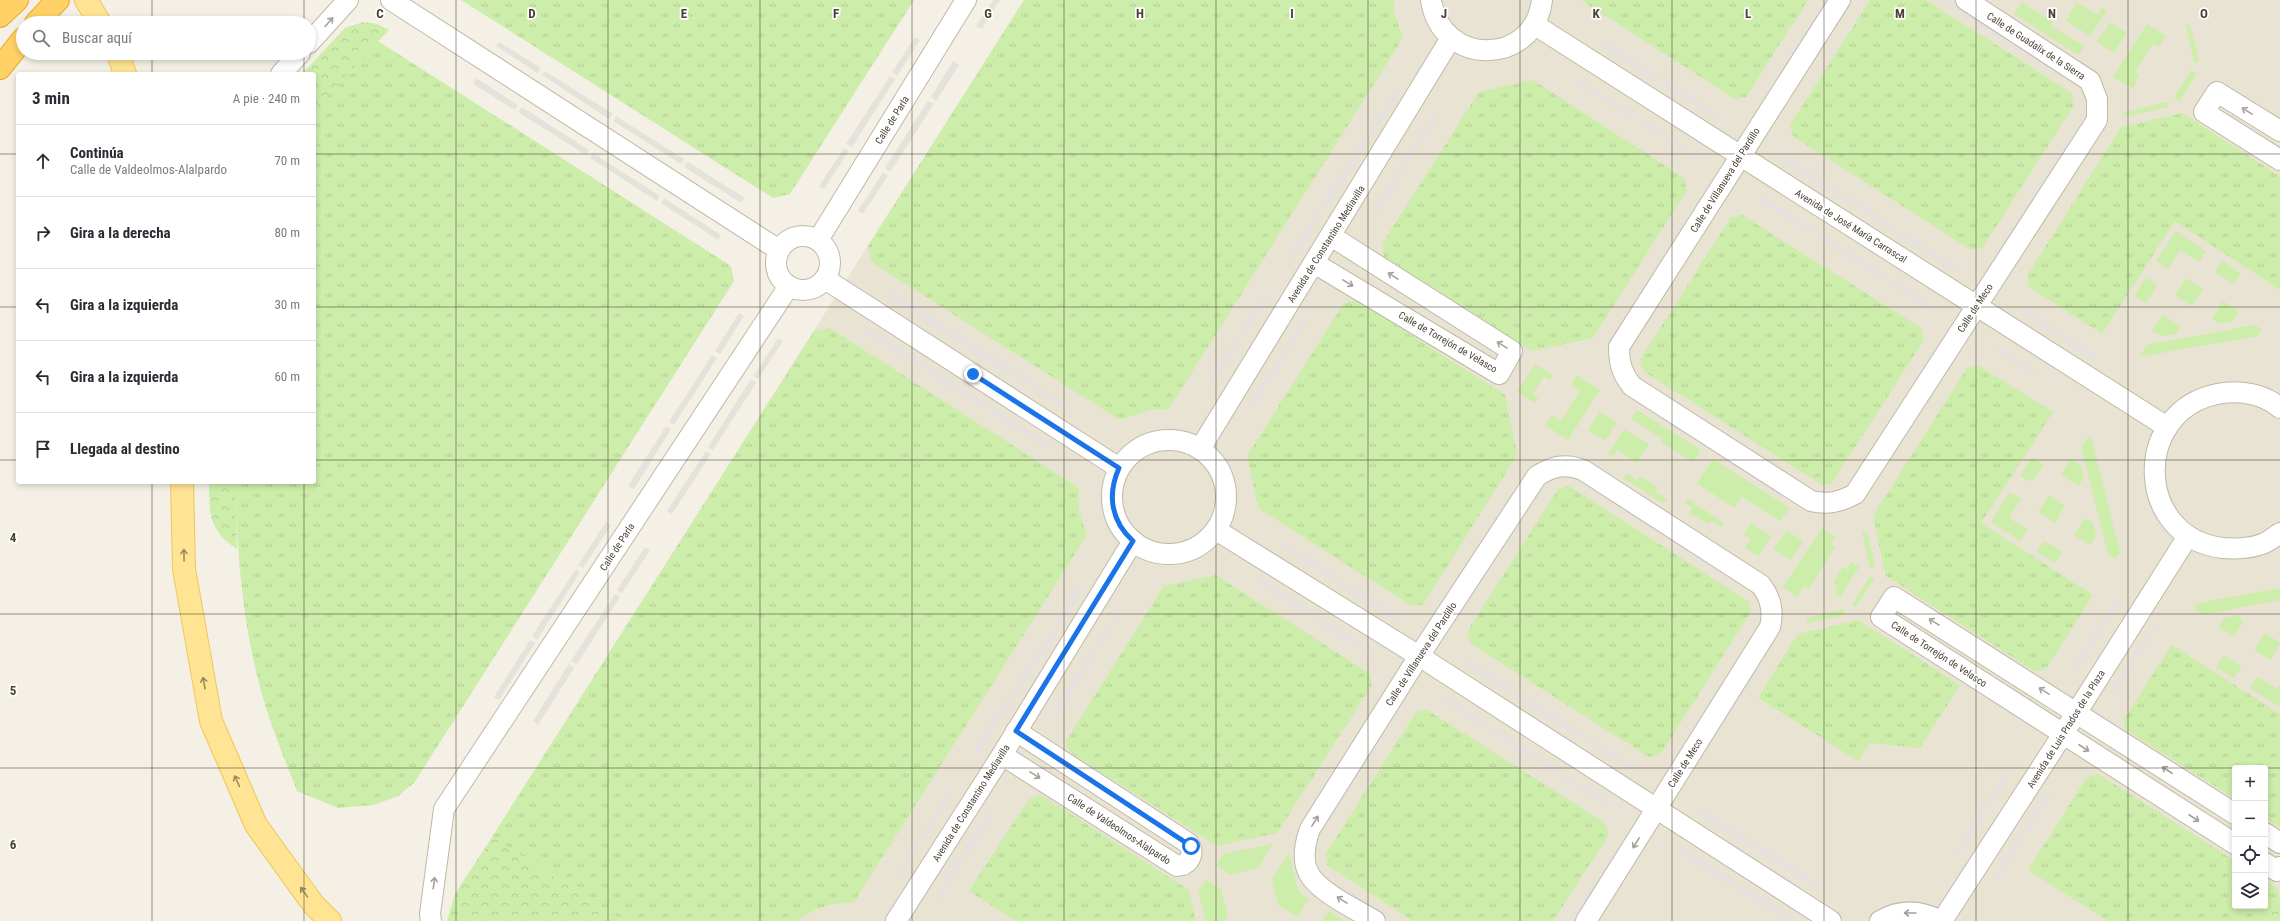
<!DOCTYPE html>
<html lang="es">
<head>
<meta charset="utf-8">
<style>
	:root { --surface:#fff; --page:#f7f7f7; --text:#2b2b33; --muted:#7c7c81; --line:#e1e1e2 }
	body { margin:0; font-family:"Roboto Condensed",sans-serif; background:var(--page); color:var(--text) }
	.controls { position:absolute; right:12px; bottom:12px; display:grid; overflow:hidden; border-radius:4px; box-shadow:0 2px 6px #0003 }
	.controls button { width:36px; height:36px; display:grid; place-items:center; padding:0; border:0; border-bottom:1px solid var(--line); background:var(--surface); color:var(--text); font:20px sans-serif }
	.stop { position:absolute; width:12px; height:12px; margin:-9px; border:3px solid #1a73e8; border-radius:50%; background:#fff }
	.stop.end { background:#1a73e8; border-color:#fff; box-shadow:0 1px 4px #0008 }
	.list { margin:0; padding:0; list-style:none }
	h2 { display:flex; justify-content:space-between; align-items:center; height:52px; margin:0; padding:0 16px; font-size:17px }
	h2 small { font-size:13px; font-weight:400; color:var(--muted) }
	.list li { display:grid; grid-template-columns:26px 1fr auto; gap:12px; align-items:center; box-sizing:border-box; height:72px; padding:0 16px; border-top:1px solid var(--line) }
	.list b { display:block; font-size:15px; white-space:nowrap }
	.list p { margin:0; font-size:13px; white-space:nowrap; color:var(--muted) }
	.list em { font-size:13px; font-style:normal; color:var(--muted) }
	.icon { flex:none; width:22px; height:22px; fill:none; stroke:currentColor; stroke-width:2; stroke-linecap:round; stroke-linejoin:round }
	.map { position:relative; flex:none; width:2280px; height:921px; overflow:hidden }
	.search { position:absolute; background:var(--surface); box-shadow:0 2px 6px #0003; left:16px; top:16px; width:300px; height:44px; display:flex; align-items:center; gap:10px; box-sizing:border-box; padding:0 14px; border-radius:22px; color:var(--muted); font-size:15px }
	.panel { position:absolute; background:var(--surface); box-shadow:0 2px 6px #0003; left:16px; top:72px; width:300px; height:412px; border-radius:4px }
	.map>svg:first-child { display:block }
</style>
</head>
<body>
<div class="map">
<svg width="2280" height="921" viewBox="0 0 2280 921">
	<defs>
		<pattern id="grass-tufts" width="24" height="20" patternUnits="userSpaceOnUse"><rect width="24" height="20" fill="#cdedaa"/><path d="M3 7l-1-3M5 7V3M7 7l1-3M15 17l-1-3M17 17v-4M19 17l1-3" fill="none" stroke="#b2cc93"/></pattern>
		<pattern id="park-crowns" width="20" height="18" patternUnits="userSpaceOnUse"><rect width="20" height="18" fill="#cdedaa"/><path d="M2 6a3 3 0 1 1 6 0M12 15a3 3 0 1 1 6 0" fill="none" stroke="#b2cc93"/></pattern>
	</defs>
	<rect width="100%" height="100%" fill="#f4f0e5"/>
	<path fill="#e9e3d3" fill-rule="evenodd" d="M1024,0H2280V921H623L492,837ZM2235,768H2265V906H2235Z"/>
	<g fill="url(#grass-tufts)">
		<polygon points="461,0 914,0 790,194 773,198"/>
		<polygon points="1024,0 1394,0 1394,13 1403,38 1168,410 1152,409 1120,420 871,262 868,246"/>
		<polygon points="1581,0 1808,0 1746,97 1735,99"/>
		<polygon points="1870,0 1926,0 2072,93 2074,105 1983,247 1971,250 1793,136 1790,125"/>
		<path d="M378,41L731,266L734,281L414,783L398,796L374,805L338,808L297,791C284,757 269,722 260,687C242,620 237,551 235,482H314V109Z"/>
		<polygon points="1533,80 1684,178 1687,190 1593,338 1532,351 1384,257 1382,244 1479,92"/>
		<polygon points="2182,113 2280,176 2280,290 2175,221 2102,334 2029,287 2027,276 2121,127"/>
		<polygon points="1742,215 1921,328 1924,340 1832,483 1822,485 1643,371 1640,360 1731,217"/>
		<polygon points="1356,300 1505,395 1517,455 1423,605 1412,606 1258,508 1247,456 1344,303"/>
		<path d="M830,328L1079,488V512L1087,535L854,902C832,903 815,907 797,921H623L492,837L814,331Z"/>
		<polygon points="1979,366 2053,412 1981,523 2093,595 2046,669 2034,671 1886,576 1873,516 1967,368"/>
		<polygon points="1569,486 1748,601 1751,612 1660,755 1649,757 1470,643 1467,632 1558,489"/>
		<polygon points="1216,575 1370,674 1372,685 1277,833 1217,846 1069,752 1066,741 1164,586"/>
		<polygon points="1858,620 1960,685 1920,748 1870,743 1858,761 1758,698 1798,634"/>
		<polygon points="2172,645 2280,714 2280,828 2265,818 2265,768 2235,768 2235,799 2126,730 2124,719"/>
		<polygon points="1427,710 1605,823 1609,835 1553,921 1413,921 1328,866 1325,855 1416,712"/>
		<polygon points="2098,774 2235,861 2235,906 2265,906 2265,880 2277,888 2280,899 2266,921 2108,921 2028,870 2087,777"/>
		<polygon points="1041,795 1189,890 1196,921 1016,921 969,891 1029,799"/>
	</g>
	<g fill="url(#park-crowns)">
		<polygon points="363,22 377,24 389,30 314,109 314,74 302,74 345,28"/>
		<path d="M209,482H235L237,549C209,532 209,512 209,482Z"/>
		<polygon points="492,837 623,921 447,921 455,894"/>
		<polygon points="2280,899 2280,921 2266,921"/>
	</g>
	<g fill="#cdedaa">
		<polygon points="2022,2 2053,22 2051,26 2084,46 2078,55 2014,14"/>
		<polygon points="2077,2 2097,15 2102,8 2107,10 2090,36 2066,21"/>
		<polygon points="2110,22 2127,33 2114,53 2097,42"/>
		<polygon points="2147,24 2166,36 2159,47 2153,44 2135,72 2139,76 2133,88 2113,77"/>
		<polygon points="2190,24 2199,61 2194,63 2186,25"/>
		<polygon points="2191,70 2197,73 2179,101 2174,97"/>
		<polygon points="2167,102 2169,107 2126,117 2121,113"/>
		<polygon points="2176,231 2206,251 2199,262 2180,250 2168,269 2156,261"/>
		<polygon points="2222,261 2241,273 2233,284 2215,272"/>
		<polygon points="2146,278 2157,285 2146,303 2134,295"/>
		<polygon points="2186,278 2203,289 2192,306 2175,295"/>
		<polygon points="2223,301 2239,311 2233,321 2220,324 2212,319"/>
		<polygon points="2163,315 2180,326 2175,334 2162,336 2152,331"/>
		<polygon points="2255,325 2262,330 2257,336 2139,357 2147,345"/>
		<polygon points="1535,364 1553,375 1550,380 1544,376 1533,394 1538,398 1535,403 1517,392"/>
		<polygon points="1577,375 1600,390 1568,440 1545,425 1552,415 1561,421 1580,391 1571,385"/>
		<polygon points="1637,410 1701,450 1693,462 1661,442 1663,439 1631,419"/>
		<polygon points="1600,412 1617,422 1605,441 1588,430"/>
		<polygon points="1624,429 1649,444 1637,463 1617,450 1612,457 1608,454"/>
		<polygon points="2089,436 2091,437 2120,552 2116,559 2108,554 2081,447"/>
		<polygon points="2032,457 2044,465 2032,482 2020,476"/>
		<polygon points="1713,459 1790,508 1780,521 1742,497 1734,508 1697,483"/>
		<polygon points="2071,459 2081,465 2084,478 2078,486 2061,475"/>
		<polygon points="1626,473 1637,480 1640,476 1658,487 1656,492 1667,499 1664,504 1623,478"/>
		<polygon points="2010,492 2021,499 2009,518 2028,530 2020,541 1991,522"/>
		<polygon points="2049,495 2065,505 2055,523 2038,512"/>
		<polygon points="1688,499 1724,523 1721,527 1711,520 1708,524 1689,513 1692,508 1685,503"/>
		<polygon points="2085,518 2093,523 2096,536 2090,545 2074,535"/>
		<polygon points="1751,523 1771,536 1758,556 1745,548 1751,539 1744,534"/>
		<polygon points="1822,528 1835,537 1831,544 1835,547 1809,589 1804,586 1797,597 1783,587"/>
		<polygon points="1786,530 1803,541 1791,560 1774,549"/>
		<polygon points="1867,531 1875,566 1870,568 1862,532"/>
		<polygon points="2044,541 2063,552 2055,563 2037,552"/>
		<polygon points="1851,562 1859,567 1840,597 1834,593 1838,586 1833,583 1843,567 1847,569"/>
		<polygon points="1870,576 1874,579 1856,607 1852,605"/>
		<polygon points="2280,588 2280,600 2202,615 2194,608 2198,603"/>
		<polygon points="1844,609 1845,615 1808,623 1806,618"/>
		<polygon points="2236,615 2244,621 2234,637 2219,627 2224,618"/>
		<polygon points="2265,633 2280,643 2271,660 2254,650"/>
		<polygon points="2224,655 2242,667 2234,678 2216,667"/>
		<polygon points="2258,677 2277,689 2280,685 2280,707 2250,688"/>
		<polygon points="1272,844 1258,868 1231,875 1216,865 1223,854"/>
		<polygon points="1289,853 1298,891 1309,899 1297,917 1278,905 1272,879"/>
		<polygon points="1206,880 1221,889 1228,916 1224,921 1205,921 1198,891"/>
		<polygon points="1329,911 1344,921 1322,921"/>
	</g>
	<g fill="#e5e2de">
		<polygon points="993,0 1000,0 982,29 976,26"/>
		<polygon points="1826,0 1833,0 1767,103 1762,100"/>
		<polygon points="1940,0 1951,0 2056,67 2052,72"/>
		<polygon points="915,37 920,40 897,76 892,72"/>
		<polygon points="1603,39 1659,75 1656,80 1599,45"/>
		<polygon points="499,42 541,68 537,73 496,46"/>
		<polygon points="953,61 959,65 936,101 931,97"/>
		<polygon points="545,71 613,114 609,119 542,75"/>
		<polygon points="890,76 895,79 852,147 846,144"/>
		<polygon points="476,78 518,105 515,110 473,84"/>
		<polygon points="1578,78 1634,114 1631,119 1575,83"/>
		<polygon points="1663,78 1720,114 1717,119 1660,83"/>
		<polygon points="1395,89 1400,92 1371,139 1365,135"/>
		<polygon points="928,101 934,104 890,172 885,168"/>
		<polygon points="522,107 589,150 586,155 518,112"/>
		<polygon points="1434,114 1439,117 1409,163 1404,160"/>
		<polygon points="616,116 684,159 681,164 613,121"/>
		<polygon points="1639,117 1695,153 1692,158 1636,122"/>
		<polygon points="1363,139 1368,143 1325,210 1320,207"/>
		<polygon points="2068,142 2072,144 2003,253 1998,250"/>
		<polygon points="844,148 849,151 824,189 819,186"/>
		<polygon points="593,153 660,196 657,201 590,158"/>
		<polygon points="1785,155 1840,191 1837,196 1781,160"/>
		<polygon points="688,162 745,198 741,203 684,167"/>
		<polygon points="1402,164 1407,167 1378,213 1372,210"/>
		<polygon points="883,172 888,176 863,214 858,211"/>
		<polygon points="1845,193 1898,227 1895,232 1841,198"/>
		<polygon points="1759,194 1816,229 1812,235 1756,199"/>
		<polygon points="664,198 721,235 718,240 661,203"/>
		<polygon points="1697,202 1702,206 1632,314 1628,311"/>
		<polygon points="1317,210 1322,214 1293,260 1288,257"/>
		<polygon points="1902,231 1958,266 1955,271 1899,236"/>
		<polygon points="1819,232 1874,267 1870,272 1816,237"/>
		<polygon points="1877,269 1934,305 1930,310 1874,274"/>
		<polygon points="890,290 949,329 946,334 886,296"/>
		<polygon points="1265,292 1270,296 1245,335 1240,332"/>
		<polygon points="2023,307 2062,332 2058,337 2019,312"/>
		<polygon points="739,313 744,316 720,354 715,351"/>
		<polygon points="1304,317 1309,320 1284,360 1279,357"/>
		<polygon points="866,327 927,365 923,370 863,332"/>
		<polygon points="953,331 1012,368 1008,374 950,336"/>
		<polygon points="2066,334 2099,355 2095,361 2062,340"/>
		<polygon points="1238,336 1243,339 1215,382 1210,379"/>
		<polygon points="778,338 783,341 758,379 754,376"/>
		<polygon points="1998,346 2037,371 2034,376 1994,351"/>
		<polygon points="712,355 717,358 674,425 669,422"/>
		<polygon points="1277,361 1282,364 1254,407 1249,403"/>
		<polygon points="1947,362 1952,365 1882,474 1878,471"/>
		<polygon points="930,368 989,405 985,410 927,373"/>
		<polygon points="1016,371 1075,409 1072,414 1012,376"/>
		<polygon points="751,379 756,383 713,450 708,447"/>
		<polygon points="992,407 1052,445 1049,450 989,413"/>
		<polygon points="1652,407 1785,492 1781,496 1649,412"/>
		<polygon points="666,426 671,429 634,489 628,486"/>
		<polygon points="706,451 711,454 672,514 667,511"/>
		<polygon points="1600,489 1732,574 1729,579 1597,494"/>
		<polygon points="1508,498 1513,501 1443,609 1439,606"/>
		<polygon points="1523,507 1527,510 1458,618 1453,616"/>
		<polygon points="606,522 611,525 583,568 578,565"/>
		<polygon points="1283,541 1339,577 1336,582 1279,546"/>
		<polygon points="645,547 650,550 622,593 617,590"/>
		<polygon points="576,569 580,572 537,640 532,636"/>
		<polygon points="1260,578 1317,614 1312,618 1256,583"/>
		<polygon points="1343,580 1399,616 1396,621 1340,585"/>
		<polygon points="1078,586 1084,588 1059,628 1053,625"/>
		<polygon points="615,594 620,597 577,664 571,661"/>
		<polygon points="2115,599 2120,603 2076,671 2071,668"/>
		<polygon points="1118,610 1123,613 1097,653 1093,650"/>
		<polygon points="1319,616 1376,652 1373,657 1316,621"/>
		<polygon points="2154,624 2159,627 2115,695 2110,692"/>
		<polygon points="1051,629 1057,632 1015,698 1010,694"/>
		<polygon points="530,640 535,643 499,700 494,697"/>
		<polygon points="1744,648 1749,651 1680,760 1675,757"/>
		<polygon points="1090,653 1095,657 1059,714 1054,710"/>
		<polygon points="1759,657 1764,661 1695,769 1690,766"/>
		<polygon points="1469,660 1514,689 1510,694 1465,665"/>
		<polygon points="569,664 574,668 538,725 533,721"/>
		<polygon points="1517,690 1585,734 1581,739 1514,696"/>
		<polygon points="1445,696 1490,725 1487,730 1442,701"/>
		<polygon points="1007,698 1012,701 978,755 972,752"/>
		<polygon points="1395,706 1400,710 1330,820 1325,817"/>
		<polygon points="1494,727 1561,770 1558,775 1491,732"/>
		<polygon points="1588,736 1633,765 1630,770 1585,741"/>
		<polygon points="2008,767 2013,770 1990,807 1985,804"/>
		<polygon points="1565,773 1610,801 1607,806 1562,778"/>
		<polygon points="949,788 955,790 929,832 924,829"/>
		<polygon points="2047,791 2052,794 2029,831 2023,828"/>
		<polygon points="1982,807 1987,811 1958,856 1953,853"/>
		<polygon points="1703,809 1759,845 1755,850 1699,814"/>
		<polygon points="988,812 994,815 968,856 962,853"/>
		<polygon points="922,832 926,835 900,876 896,873"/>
		<polygon points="2021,832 2026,835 1998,880 1993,877"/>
		<polygon points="1679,845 1735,881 1732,887 1676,851"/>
		<polygon points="1762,846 1819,883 1815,888 1759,852"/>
		<polygon points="1617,848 1621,851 1577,921 1570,921"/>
		<polygon points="960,856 965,860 939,901 934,898"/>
		<polygon points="1739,883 1795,919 1786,921 1735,889"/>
		<polygon points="1344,887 1398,921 1388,921 1341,891"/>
	</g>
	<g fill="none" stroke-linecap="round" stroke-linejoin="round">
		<defs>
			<g id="minor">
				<polyline points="391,0 779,250"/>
				<path d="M1431,0C1441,67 1534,67 1542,0"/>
				<path d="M1840,0L1619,347C1619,363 1622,374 1632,386L1811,501C1828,505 1840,502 1855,494L2097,120V99L2090,81L1966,0"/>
				<polyline points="1535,25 2167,427"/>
				<polyline points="309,43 348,0"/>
				<polyline points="281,74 300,53"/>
				<polyline points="2280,131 2217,92 2204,112 2280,160"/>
				<circle cx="803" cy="263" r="27"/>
				<polyline points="818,240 966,0"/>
				<polyline points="1314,263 1499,374 1512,351 1331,236"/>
				<polyline points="825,279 1119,468"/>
				<path d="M2280,408C2263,393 2238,390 2217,394C2131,412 2135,538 2223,548C2236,549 2249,549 2262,544C2268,542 2274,537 2280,533"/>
				<circle cx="1169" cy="497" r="57"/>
				<polyline points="1200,449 1451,38"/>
				<polyline points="1216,530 1419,656 1831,921"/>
				<path d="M1002,755L1177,866L1183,865C1192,860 1194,851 1188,843L1016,731"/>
				<polyline points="2235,814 1894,597 1881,617 2235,844"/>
				<polyline points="2265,833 2280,843"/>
				<polyline points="2265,863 2277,871 2280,867"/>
				<polyline points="431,921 430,914 444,809 789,286"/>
				<polyline points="896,921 1002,755 1133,541"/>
				<path d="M1375,921C1357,910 1323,894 1311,877C1301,863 1305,843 1310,829L1419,656L1537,476C1553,466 1565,463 1583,470L1761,585C1771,598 1774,611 1770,627L1586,921"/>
				<path d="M1880,921C1900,909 1920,910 1941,921"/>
				<polyline points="1942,921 2063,734 2188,536"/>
			</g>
			<g id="primary">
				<polyline points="86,0 100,23"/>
				<polyline points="118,53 125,74"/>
				<polyline points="182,482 184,569 211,721 256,825 313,904 330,921"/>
			</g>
			<g id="motorway">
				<polyline points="0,16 17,0"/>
				<polyline points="36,23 58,0"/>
				<polyline points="0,68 23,39"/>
			</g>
		</defs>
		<use href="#minor" stroke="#c1b9a7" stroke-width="22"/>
		<use href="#primary" stroke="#efc659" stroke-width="24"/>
		<use href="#motorway" stroke="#ecaa28" stroke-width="24"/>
		<use href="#minor" stroke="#fff" stroke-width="20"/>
		<use href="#primary" stroke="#ffe494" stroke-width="22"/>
		<use href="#motorway" stroke="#ffd166" stroke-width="22"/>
	</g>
	<defs><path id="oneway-shaft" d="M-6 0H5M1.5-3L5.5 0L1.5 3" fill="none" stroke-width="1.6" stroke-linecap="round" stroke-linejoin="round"/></defs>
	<g stroke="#a4a09a">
		<use href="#oneway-shaft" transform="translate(329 22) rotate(-48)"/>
		<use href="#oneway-shaft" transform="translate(2247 111) rotate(-148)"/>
		<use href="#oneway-shaft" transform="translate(1393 276) rotate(-148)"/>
		<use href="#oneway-shaft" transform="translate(1348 283) rotate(31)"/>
		<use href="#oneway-shaft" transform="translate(1502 345) rotate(-148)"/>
		<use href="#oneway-shaft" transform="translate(1934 622) rotate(-148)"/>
		<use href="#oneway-shaft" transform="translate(2044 691) rotate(-148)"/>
		<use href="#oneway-shaft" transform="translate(2084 748) rotate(33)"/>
		<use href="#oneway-shaft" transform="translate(2167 770) rotate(-147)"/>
		<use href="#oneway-shaft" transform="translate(1035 775) rotate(32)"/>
		<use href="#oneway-shaft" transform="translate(2194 818) rotate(33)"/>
		<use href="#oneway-shaft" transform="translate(1315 821) rotate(-58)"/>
		<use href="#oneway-shaft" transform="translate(1636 843) rotate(122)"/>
		<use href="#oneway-shaft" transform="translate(434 883) rotate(-82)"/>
		<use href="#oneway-shaft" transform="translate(1342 900) rotate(-148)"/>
		<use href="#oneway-shaft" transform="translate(1910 913) rotate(180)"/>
	</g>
	<g stroke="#9a8a5f">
		<use href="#oneway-shaft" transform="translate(184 555) rotate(-91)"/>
		<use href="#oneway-shaft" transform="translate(204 683) rotate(-100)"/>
		<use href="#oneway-shaft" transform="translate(237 781) rotate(-114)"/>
		<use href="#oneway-shaft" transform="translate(304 892) rotate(-126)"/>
	</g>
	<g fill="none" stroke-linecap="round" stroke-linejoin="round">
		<path stroke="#1a73e8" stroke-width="5" d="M973,374L1119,468C1107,495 1111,521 1133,541L1016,731L1191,846"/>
	</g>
	<path fill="none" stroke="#484134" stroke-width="1" stroke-opacity="0.55" d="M152,0V23M304,0V23M456,0V921M608,0V921M760,0V921M912,0V921M1064,0V921M1216,0V921M1368,0V921M1520,0V921M1672,0V921M1824,0V921M1976,0V921M2128,0V921M152,53V74M304,53V74M0,154H18M314,154H2280M0,307H18M314,307H2280M0,460H18M314,460H2280M152,482V921M304,482V921M0,614H2280M0,768H2280"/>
	<g text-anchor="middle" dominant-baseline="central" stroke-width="3.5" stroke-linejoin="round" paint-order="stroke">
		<g font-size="10" fill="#484134" stroke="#fff">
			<text transform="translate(2036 46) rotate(33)">Calle de Guadalix de la Sierra</text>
			<text transform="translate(892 120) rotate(-58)">Calle de Parla</text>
			<text transform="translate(1725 180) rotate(-58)">Calle de Villanueva del Pardillo</text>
			<text transform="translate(1851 226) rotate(32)">Avenida de José María Carrascal</text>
			<text transform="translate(1326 244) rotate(-58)">Avenida de Constantino Mediavilla</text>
			<text transform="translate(1975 308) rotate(-57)">Calle de Meco</text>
			<text transform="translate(1448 342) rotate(30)">Calle de Torrejón de Velasco</text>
			<text transform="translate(617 547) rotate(-57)">Calle de Parla</text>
			<text transform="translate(1421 654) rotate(-57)">Calle de Villanueva del Pardillo</text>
			<text transform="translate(1939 654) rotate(33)">Calle de Torrejón de Velasco</text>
			<text transform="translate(2066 729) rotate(-58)">Avenida de Luis Prados de la Plaza</text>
			<text transform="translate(1685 763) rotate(-58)">Calle de Meco</text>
			<text transform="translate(971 803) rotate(-58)">Avenida de Constantino Mediavilla</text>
			<text transform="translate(1119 829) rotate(33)">Calle de Valdeolmos-Alalpardo</text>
		</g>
	</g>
	<g font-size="13" text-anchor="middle" font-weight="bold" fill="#484134" stroke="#fff" stroke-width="3.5" stroke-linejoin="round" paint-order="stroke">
		<text x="380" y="18">C</text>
		<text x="532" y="18">D</text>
		<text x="684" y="18">E</text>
		<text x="836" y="18">F</text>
		<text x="988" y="18">G</text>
		<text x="1140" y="18">H</text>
		<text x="1292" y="18">I</text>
		<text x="1444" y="18">J</text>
		<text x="1596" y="18">K</text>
		<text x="1748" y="18">L</text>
		<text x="1900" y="18">M</text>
		<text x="2052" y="18">N</text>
		<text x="2204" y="18">O</text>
		<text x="13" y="542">4</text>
		<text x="13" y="695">5</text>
		<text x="13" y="849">6</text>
	</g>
</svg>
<div class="controls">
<button>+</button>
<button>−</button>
<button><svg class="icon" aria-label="locate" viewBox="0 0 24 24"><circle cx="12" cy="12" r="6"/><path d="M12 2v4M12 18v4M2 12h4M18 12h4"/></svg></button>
<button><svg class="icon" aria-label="layers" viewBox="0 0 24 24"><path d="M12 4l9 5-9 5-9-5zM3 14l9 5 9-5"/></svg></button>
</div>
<div class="stop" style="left:1191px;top:846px"></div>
<div class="stop end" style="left:973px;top:374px"></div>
<div class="search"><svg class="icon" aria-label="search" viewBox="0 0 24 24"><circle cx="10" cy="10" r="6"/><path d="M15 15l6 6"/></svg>Buscar aquí</div>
<section class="panel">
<h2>3 min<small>A pie · 240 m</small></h2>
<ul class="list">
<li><svg class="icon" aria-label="ahead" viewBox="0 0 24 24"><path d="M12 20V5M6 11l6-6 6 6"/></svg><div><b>Continúa</b><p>Calle de Valdeolmos-Alalpardo</p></div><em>70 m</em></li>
<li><svg class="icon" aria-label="right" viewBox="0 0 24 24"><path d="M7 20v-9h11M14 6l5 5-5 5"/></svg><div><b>Gira a la derecha</b></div><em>80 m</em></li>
<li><svg class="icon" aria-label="left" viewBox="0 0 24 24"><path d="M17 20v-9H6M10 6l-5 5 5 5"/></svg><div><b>Gira a la izquierda</b></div><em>30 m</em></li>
<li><svg class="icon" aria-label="left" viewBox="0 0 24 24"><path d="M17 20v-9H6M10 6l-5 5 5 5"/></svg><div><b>Gira a la izquierda</b></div><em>60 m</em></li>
<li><svg class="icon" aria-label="arrive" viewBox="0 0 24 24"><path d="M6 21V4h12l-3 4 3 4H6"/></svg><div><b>Llegada al destino</b></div></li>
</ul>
</section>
</div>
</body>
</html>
